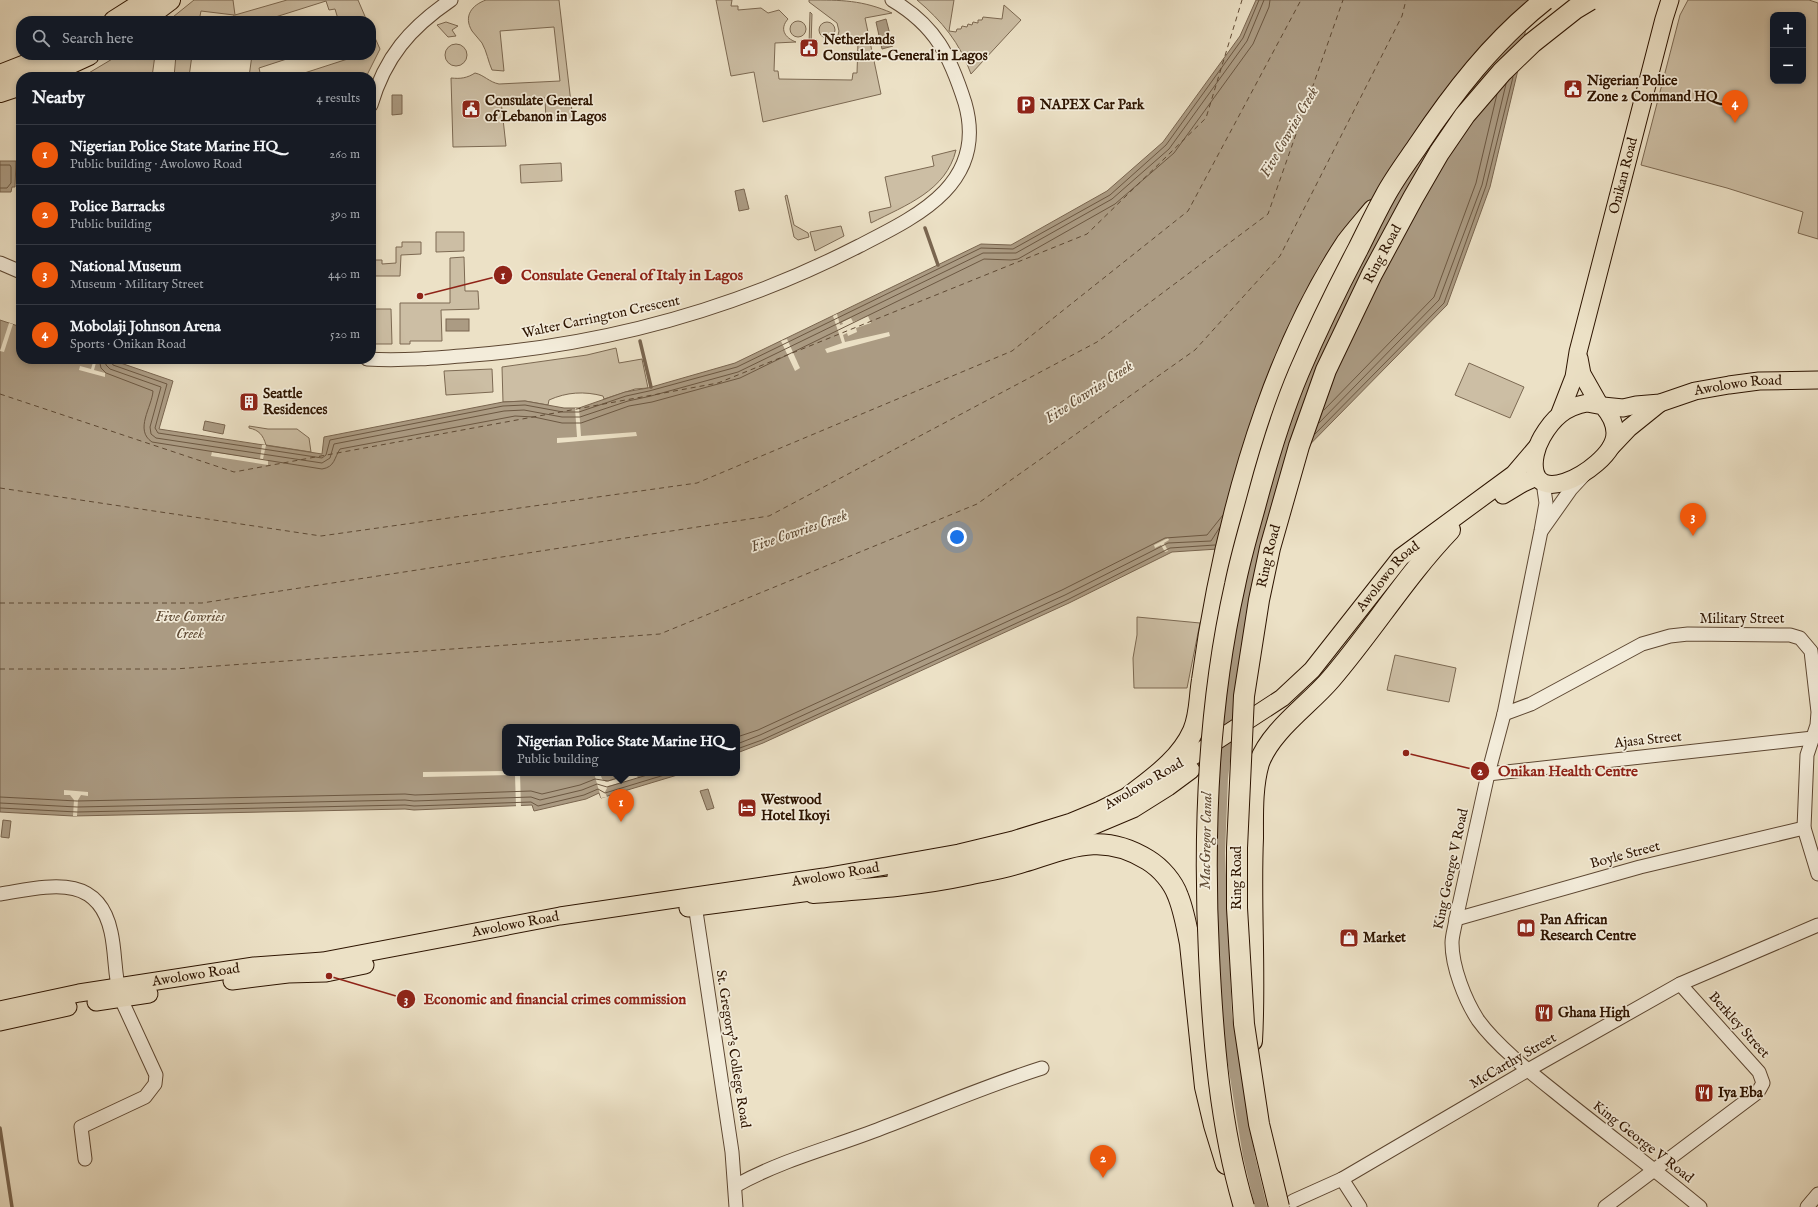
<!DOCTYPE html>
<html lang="en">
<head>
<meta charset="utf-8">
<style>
	:root { --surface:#171b24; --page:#242831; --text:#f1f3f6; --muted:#9ea1a6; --line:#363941; --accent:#ea580c }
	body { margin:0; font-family:"IM FELL English",serif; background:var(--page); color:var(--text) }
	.controls { position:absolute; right:12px; top:12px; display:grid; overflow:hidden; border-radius:8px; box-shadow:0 2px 6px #0003 }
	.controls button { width:36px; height:36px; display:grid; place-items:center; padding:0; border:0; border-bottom:1px solid var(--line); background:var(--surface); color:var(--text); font:20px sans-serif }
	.you { position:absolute; left:957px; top:537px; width:14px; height:14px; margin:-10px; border:3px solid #fff; border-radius:50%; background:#1a73e8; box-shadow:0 0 0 6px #1a73e833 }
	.badge { display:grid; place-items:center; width:26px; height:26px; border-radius:50%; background:var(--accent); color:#fff; font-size:13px; font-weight:700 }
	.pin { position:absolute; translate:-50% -33px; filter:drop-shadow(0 1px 2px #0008) }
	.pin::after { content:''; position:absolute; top:21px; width:14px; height:12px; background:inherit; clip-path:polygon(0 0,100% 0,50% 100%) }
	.popup { position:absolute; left:502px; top:724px; width:238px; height:52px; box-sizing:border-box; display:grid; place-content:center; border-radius:8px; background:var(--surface); filter:drop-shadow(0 1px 3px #0005); font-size:13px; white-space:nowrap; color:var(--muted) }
	.popup b { font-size:15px; color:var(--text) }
	.popup::after { content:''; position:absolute; left:50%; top:100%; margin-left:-8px; border:8px solid transparent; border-top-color:var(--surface) }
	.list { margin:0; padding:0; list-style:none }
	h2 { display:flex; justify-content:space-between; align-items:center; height:52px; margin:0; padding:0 16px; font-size:17px }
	h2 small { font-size:13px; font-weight:400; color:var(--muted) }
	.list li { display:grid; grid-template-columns:26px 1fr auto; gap:12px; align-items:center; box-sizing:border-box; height:60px; padding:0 16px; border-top:1px solid var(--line) }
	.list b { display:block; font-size:15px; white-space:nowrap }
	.list p { margin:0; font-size:13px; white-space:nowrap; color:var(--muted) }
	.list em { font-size:13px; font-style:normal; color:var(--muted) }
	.icon { flex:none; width:22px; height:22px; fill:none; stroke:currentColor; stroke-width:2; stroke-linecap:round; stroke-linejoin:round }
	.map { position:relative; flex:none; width:1818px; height:1207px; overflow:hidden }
	.search { position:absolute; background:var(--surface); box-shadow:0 2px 6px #0003; left:16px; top:16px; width:360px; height:44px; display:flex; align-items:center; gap:10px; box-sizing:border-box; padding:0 14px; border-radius:16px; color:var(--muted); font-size:15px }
	.panel { position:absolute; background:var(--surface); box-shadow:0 2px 6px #0003; left:16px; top:72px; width:360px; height:292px; border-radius:16px }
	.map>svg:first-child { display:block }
</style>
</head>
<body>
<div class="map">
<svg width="1818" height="1207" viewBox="0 0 1818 1207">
	<rect width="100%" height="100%" fill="#ece1c6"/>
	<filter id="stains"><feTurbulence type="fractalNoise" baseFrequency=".005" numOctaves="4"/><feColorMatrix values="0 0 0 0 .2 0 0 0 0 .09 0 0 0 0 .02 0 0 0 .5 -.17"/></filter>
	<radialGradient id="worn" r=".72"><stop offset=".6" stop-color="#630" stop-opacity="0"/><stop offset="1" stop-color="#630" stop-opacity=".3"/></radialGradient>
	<g fill="#ccbea4" stroke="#7c6952" fill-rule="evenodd">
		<polygon points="194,0 233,0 235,15 287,0 358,0 367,21 331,21 338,19 335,9 329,10 326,1 266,20 266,21 234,21 234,15 201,11 199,21 168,21"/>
		<path d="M486,0H559L573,120L546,121L545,98L501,101L506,146L453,147L451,78C461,79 467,78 475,73C484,75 489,82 499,84L560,81L554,27L500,31L504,71L492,70C488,61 487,52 482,43C479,39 475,35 472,31C463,16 472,5 486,0Z"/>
		<path d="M716,0H732L731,6H738V10L761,8L768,13L779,10L788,19C779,29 785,38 796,42L775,43L774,71H778L779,79L852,80L853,73H857L858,43H836L839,31L837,23L809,2V0C842,0 862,0 892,13L865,18L881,94L763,122L754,72L731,76Z"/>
		<path d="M917,0H954L949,31L956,32L957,29H961L962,26L967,27L968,24L972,25L973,22L978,23V20H982L983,17L1002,19L1004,5L1021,20L971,74C960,43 942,21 917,0Z"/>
		<path d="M1688,0H1809L1818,3V239L1798,233L1803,212L1727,188L1641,165L1680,15ZM1773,15H1803V81H1773Z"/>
		<polygon points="810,12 812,14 811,45 809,45"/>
		<circle cx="798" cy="29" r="8"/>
		<polygon points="446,22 458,26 452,30 456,36 448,37 437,25"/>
		<circle cx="827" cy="30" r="8"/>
		<polygon points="371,29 380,49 366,77 292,77 360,55 371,55"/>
		<circle cx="456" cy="55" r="11"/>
		<polygon points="119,55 155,55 152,77 82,77"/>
		<polygon points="176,55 192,55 189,77 174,77"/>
		<polygon points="252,55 299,55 259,68 261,77 249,77"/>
		<path d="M956,150C946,191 906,205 871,223L869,212L891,207L885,177L934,166L932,156Z"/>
		<polygon points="561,163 562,181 521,183 520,165"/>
		<polygon points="787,195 794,225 808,233 809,237 798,240 794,237 785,196"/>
		<polygon points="841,226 844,236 815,251 810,232"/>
		<polygon points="436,232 464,232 464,251 436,252"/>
		<polygon points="402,242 421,242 421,254 401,255 400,276 371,276 371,260 382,260 382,264 396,263 396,247 402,247"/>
		<polygon points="464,257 465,291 478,291 479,309 441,310 442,341 410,341 410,344 400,344 400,303 450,303 450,258"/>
		<polygon points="371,309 391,309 392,344 371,344"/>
		<path d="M616,348L619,363L642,359L648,388L635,389L604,399L603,396C584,391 567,392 549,400L548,405L525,401L503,402L502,367L587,355Z"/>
		<polygon points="1469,363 1524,387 1510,418 1455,395"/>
		<polygon points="492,369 493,392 446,395 444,371"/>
		<path d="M249,426L268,429H297L309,438L311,452L266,445C263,435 259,430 249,428Z"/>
		<polygon points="1137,617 1200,623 1187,688 1134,688 1133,658 1137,635"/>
		<polygon points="1395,655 1456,668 1449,702 1387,690"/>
	</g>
	<g fill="#ab9b83" stroke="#79654f">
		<polygon points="1256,0 1530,0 1522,53 1490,187 1447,305 1277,478 1223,536 1218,549 1172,552 1069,603 763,743 737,753 737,727 505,727 505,773 684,773 601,798 599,793 586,799 534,811 532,805 414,810 405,809 73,816 0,812 0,320 21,327 21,359 109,359 173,381 159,429 322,454 324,437 503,402 525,401 564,408 579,408 625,392 648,388 735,363 981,244 1011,245 1107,191 1163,142 1240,36"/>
		<polygon points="886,19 893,46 882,49 876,22"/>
		<polygon points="392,95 402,95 402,114 392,115"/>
		<polygon points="0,161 16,161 15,187 12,187 11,192 0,192"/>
		<polygon points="744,189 749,209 739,211 735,191"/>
		<rect x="446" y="319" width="23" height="12"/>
		<polygon points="205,421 225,425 223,434 203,430"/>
		<polygon points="708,789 714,808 707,810 700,791"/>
		<polygon points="3,820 11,821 9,838 1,837"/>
	</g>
	<g fill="#ece1c6">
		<polygon points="837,314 840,325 843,324 842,322 851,318 853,322 868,316 871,323 856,328 857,332 848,336 847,333 843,335 845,342 889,332 890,336 827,353 825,349 842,343 833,316"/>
		<polygon points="9,323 13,324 4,352 0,351"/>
		<polygon points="787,339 800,368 795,371 781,341"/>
		<polygon points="94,359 97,359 94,370 105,373 105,377 79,370 80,366 91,369"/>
		<polygon points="575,408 579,408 581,436 636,432 637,436 557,443 557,438 577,437"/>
		<polygon points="262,445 266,445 263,459 268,460 268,465 211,456 212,452 260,459"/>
		<polygon points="1168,538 1169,540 1164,543 1168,551 1165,552 1161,545 1155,548 1154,545"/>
		<polygon points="505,771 505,773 520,773 521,807 516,807 515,775 423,777 423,772"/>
		<polygon points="594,773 600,773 602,779 606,782 629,776 632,773 636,773 638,778 608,786 605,792 607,797 601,798"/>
		<polygon points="64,790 88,792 88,796 81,795 78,800 77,816 73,816 74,800 70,795 64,795"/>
	</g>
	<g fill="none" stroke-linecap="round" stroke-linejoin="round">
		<g stroke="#6c5842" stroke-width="1">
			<polyline points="0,165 10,165 11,167 11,183 7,188 0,188"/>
			<path d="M99,359L101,368L106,373L153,391C152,407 134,430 152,442L322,469C335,467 334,458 340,449L515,416L534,417L562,423H581L629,406L652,402L740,378L984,259L1011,260L1018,259L1115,204L1174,153L1253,44L1269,7L1270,0"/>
			<polyline points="105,359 106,365 110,369 161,387 150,427 151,434 156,438 322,463 330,458 334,444 504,411 524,410 562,417 580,417 628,401 651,396 738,372 983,253 1016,253 1112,199 1169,149 1247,41 1264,0"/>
			<polyline points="110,359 113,365 167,384 155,428 158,433 322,458 326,455 330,440 503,406 525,405 563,412 579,412 626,396 649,391 737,367 981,248 1013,249 1110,195 1166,145 1243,38 1259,0"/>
			<polyline points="1324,410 1434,297 1476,183 1497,94"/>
			<polyline points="1319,423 1439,300 1482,185 1506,84"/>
			<polyline points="1315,434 1444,303 1486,186 1513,77"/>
			<polyline points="737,737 758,730 1062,590 1165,538 1207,535 1223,515"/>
			<polyline points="737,744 760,735 1065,595 1168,543 1211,541 1220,527"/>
			<polyline points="737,749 762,740 1067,600 1170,548 1215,545"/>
			<polyline points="0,797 77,801 405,794 415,795 531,791 542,794 580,785 595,779 608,781 633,773"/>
			<polyline points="0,803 77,807 405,800 414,801 531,797 540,800 582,790 597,784 607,787 654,773"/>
			<polyline points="0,808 77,812 405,805 414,806 531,802 538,806 584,795 598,789 605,793 671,773"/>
		</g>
		<g stroke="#79654f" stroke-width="3.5">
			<polyline points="925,228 938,265"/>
			<polyline points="640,341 651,387"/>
			<polyline points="0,1128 12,1207"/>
		</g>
		<polyline stroke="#ab9b83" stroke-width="12" points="1261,1207 1249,1156 1226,1016 1219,853 1222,778 1241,618 1257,550 1277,478"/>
		<g stroke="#5f4a34" stroke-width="1" stroke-dasharray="5 4" stroke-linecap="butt">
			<polyline points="0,394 234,472 718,383 1087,234 1206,118 1242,0"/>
			<polyline points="0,488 321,536 697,483 1012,351 1188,211 1301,0"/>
			<polyline points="0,603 202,603 769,516 1097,342 1268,214 1343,0"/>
			<polyline points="0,669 175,669 660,634 977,504 1195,350 1280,256 1402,16 1406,0"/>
		</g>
		<defs>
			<g id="minor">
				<path d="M371,105C385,57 410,28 451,0"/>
				<polyline points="0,263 21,272"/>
				<path d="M367,359C402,361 438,358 473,355C608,344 738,308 859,246C918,216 988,183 965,103C950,56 936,26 892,0"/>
				<path d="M1543,482L1546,503L1541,531L1504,714L1488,774L1456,919C1455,927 1452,935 1452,943C1452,967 1465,1000 1478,1020C1496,1045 1531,1073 1555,1092C1603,1131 1653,1168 1700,1207"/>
				<polyline points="1542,530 1571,489 1584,475"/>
				<polyline points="1504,714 1531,704 1642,644 1670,636 1688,634 1790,635 1800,638 1811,651 1818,712 1817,725 1807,755 1804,828 1818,874"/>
				<polyline points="1488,774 1813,738"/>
				<path d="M0,894C46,887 98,871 111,932C116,954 114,977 121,999L156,1075L155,1084L145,1097L81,1127L85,1159"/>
				<polyline points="694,898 732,1152 736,1207"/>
				<polyline points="1456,919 1640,867 1804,828"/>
				<polyline points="1342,1179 1360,1207"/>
				<path d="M735,1186C781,1160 834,1147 882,1128C935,1108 988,1085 1042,1068"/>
				<polyline points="1293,1201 1342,1179 1528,1070 1680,984 1818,925"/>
				<polyline points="1605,1207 1758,1092 1763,1083 1759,1072 1680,984"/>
				<polyline points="1807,1207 1818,1194"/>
			</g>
			<g id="major">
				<polyline points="1579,358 1582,374 1599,404"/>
				<path d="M1587,403L1603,406C1609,413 1615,423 1615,433C1615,454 1583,476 1565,482C1528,494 1530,458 1542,437C1553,418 1565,407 1587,403Z"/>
				<path id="s1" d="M1603,406L1623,408L1636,405L1660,403L1695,391L1729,385L1759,381L1818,380"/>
				<path id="s2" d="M1560,413L1574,377L1578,352L1664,19L1670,0"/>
				<polyline points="1611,447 1629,428 1660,403"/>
				<polyline points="1503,495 1523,483 1536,477"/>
				<path id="s3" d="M1167,773L1282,698L1312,670L1401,557L1514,474L1537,447"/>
				<polyline points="896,877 999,858 1076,833 1133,809 1168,787 1191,770"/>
				<polyline points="688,908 826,890"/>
				<polyline points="232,981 288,974 326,973 365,965"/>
				<polyline points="96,1002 149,994"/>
				<path id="s4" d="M0,1010L79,993L254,966L323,961L560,916L824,877L959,853L1013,840L1071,822L1100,810L1142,789"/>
				<polyline points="0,1022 68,1007"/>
			</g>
			<g id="highway">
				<polyline points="114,21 147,0"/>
				<polyline points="142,21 170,0"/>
				<polyline points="0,75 51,55"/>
				<polyline points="41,77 89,55"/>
				<polyline points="0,92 21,85"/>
				<path d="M1130,796C1153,778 1180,760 1193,731C1200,715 1199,698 1202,680C1206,650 1211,620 1217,590C1240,473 1280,343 1346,243C1354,232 1364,221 1373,210"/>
				<path d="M813,893C865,889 916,886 967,875C986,871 1005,868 1023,862C1069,848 1102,831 1148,860C1161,868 1173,882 1178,896C1184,911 1187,928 1190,944L1205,1087L1214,1125L1226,1164"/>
				<path d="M1252,1041C1256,973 1250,906 1253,838C1253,814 1252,787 1259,763C1271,730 1309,705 1331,679C1373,630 1406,576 1450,530"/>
			</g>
		</defs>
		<use href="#minor" stroke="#5d4732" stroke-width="15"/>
		<use href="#major" stroke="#2d1400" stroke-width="19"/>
		<use href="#highway" stroke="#2d1400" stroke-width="22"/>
		<use href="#minor" stroke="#f3ecda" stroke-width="13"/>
		<use href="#major" stroke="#ece1c6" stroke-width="17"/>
		<use href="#highway" stroke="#ece1c6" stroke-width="20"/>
		<defs>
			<g id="highway-bridge">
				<path d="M1244,1207C1220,1126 1213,1040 1209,955C1203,832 1208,705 1235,585C1241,555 1250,526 1258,496C1269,455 1282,412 1299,372C1317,330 1337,289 1358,249C1367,231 1375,214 1385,196C1394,179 1406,163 1417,147C1453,93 1493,41 1545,0"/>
				<path id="s5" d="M1279,1207L1259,1124L1244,1024L1237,908V848L1244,696L1259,600L1270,548L1299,446L1326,370L1372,274L1413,198L1439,153L1465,115L1502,72L1532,43L1575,9L1590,0"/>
			</g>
		</defs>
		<use href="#highway-bridge" stroke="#2d1400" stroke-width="22" stroke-linecap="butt"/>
		<use href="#highway-bridge" stroke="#ece1c6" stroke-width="20"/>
	</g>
	<defs>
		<symbol id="civic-square" viewBox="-11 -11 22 22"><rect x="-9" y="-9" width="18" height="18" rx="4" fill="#8f2418" stroke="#f3ecda"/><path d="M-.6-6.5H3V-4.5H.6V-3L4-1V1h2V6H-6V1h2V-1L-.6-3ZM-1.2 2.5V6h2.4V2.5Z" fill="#fff"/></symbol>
		<symbol id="parking-square" viewBox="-11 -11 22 22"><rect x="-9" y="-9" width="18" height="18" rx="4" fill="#8f2418" stroke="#f3ecda"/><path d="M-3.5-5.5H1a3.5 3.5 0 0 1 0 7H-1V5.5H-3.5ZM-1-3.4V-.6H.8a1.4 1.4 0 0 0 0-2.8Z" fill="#fff"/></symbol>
		<symbol id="building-square" viewBox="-11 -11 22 22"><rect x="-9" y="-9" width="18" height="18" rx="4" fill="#8f2418" stroke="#f3ecda"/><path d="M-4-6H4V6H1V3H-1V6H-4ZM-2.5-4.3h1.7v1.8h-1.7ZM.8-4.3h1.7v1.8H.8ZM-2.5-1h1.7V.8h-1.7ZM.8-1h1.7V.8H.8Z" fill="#fff"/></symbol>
		<symbol id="hotel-square" viewBox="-11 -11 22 22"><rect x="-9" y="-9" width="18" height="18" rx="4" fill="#8f2418" stroke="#f3ecda"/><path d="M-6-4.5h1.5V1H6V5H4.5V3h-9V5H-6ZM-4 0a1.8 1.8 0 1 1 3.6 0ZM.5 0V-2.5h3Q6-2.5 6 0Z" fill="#fff"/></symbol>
		<symbol id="library-square" viewBox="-11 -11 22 22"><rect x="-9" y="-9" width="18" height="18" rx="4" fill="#8f2418" stroke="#f3ecda"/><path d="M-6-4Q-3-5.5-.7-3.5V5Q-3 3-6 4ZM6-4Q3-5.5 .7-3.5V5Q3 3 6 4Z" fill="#fff"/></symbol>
		<symbol id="shop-square" viewBox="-11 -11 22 22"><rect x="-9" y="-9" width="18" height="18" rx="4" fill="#8f2418" stroke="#f3ecda"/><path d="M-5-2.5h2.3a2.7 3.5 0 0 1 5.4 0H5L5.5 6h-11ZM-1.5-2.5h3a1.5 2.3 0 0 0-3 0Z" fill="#fff"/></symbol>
		<symbol id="restaurant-square" viewBox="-11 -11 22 22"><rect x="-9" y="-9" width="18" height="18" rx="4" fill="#8f2418" stroke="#f3ecda"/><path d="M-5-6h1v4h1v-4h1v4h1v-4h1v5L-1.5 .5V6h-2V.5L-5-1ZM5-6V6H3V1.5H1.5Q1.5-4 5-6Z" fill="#fff"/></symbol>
	</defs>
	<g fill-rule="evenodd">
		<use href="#civic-square" x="798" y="37" width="22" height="22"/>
		<use href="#civic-square" x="1562" y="78" width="22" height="22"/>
		<use href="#parking-square" x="1015" y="94" width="22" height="22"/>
		<use href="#civic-square" x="460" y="98" width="22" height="22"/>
		<use href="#building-square" x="238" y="391" width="22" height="22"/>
		<use href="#hotel-square" x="736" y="797" width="22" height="22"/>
		<use href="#library-square" x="1515" y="917" width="22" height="22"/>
		<use href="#shop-square" x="1338" y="927" width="22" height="22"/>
		<use href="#restaurant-square" x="1533" y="1002" width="22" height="22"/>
		<use href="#restaurant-square" x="1693" y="1082" width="22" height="22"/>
	</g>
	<g text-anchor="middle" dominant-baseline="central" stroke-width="3.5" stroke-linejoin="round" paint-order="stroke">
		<g font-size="14" font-weight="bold" fill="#2d1400" stroke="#f3ecda" text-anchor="start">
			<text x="823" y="40">Netherlands<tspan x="823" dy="16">Consulate-General in Lagos</tspan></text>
			<text x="1587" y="81">Nigerian Police<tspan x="1587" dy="16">Zone 2 Command HQ</tspan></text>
			<text x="485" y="101">Consulate General<tspan x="485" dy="16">of Lebanon in Lagos</tspan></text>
			<text x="1040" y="105">NAPEX Car Park</text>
			<text x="263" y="394">Seattle<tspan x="263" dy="16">Residences</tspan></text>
			<text x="761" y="800">Westwood<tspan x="761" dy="16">Hotel Ikoyi</tspan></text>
			<text x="1540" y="920">Pan African<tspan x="1540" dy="16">Research Centre</tspan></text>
			<text x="1363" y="938">Market</text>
			<text x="1558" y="1013">Ghana High</text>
			<text x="1718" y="1093">Iya Eba</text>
		</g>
		<g font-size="14" fill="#2d1400" stroke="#f3ecda">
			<text stroke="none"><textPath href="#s2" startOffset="246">Onikan Road</textPath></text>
			<text stroke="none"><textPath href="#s5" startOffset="981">Ring Road</textPath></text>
			<text transform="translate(601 317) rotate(-12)">Walter Carrington Crescent</text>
			<text stroke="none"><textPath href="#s1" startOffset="138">Awolowo Road</textPath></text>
			<text stroke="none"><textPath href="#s5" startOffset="657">Ring Road</textPath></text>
			<text stroke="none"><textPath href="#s3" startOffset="299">Awolowo Road</textPath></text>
			<text x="1742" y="619">Military Street</text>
			<text transform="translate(1648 740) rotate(-6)">Ajasa Street</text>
			<text transform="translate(1144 784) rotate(-30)">Awolowo Road</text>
			<text transform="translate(1625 855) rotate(-15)">Boyle Street</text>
			<text transform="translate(1451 869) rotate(-78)">King George V Road</text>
			<text stroke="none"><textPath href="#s4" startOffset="847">Awolowo Road</textPath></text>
			<text transform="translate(1237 878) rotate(-90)">Ring Road</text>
			<text stroke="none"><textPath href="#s4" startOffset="523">Awolowo Road</textPath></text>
			<text stroke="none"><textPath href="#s4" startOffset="199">Awolowo Road</textPath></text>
			<text transform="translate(1739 1025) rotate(48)">Berkley Street</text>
			<text transform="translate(733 1049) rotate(81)">St. Gregory's College Road</text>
			<text transform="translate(1513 1061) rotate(-30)">McCarthy Street</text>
			<text transform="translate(1643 1142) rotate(38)">King George V Road</text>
		</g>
		<g font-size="15" font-style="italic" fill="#5f4a34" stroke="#f3ecda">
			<text transform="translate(1289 132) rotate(-60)">Five Cowries Creek</text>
			<text transform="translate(1089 392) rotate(-33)">Five Cowries Creek</text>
			<text transform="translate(799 531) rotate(-19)">Five Cowries Creek</text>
			<text x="190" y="616">Five Cowries<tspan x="190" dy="17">Creek</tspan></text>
			<text transform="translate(1206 841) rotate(-89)">MacGregor Canal</text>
		</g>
	</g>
	<path fill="none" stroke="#8f2418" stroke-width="1.5" d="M420 296L503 275M1406 753L1480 771M329 976L406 999"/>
	<g fill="#8f2418" stroke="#f3ecda" stroke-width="1.5">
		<circle cx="420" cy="296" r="4"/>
		<circle cx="1406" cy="753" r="4"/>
		<circle cx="329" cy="976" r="4"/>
		<circle cx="503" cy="275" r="10"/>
		<circle cx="1480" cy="771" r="10"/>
		<circle cx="406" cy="999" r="10"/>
	</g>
	<g font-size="12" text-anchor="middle" font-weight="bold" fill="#fff">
		<text x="503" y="279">1</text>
		<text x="1480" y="775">2</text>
		<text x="406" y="1003">3</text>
	</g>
	<g font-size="15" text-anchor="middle" font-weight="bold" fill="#8f2418" stroke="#f3ecda" stroke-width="3.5" stroke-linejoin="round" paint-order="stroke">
		<text x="632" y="280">Consulate General of Italy in Lagos</text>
		<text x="1568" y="776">Onikan Health Centre</text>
		<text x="555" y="1004">Economic and financial crimes commission</text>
	</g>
	<rect width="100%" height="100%" filter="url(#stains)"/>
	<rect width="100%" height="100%" fill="url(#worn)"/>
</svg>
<div class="controls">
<button>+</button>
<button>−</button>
</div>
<div class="you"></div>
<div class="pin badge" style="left:621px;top:822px">1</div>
<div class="popup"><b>Nigerian Police State Marine HQ</b>Public building</div>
<div class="pin badge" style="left:1103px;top:1178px">2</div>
<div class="pin badge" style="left:1693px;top:536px">3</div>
<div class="pin badge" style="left:1735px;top:123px">4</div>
<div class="search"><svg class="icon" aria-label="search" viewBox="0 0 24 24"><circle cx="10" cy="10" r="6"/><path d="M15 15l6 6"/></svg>Search here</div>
<section class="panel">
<h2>Nearby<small>4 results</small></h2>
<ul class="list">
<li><span class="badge">1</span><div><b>Nigerian Police State Marine HQ</b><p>Public building · Awolowo Road</p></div><em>260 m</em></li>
<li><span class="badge">2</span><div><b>Police Barracks</b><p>Public building</p></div><em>390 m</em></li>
<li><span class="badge">3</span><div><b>National Museum</b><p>Museum · Military Street</p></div><em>440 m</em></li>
<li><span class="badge">4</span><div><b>Mobolaji Johnson Arena</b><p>Sports · Onikan Road</p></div><em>520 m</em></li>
</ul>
</section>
</div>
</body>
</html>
